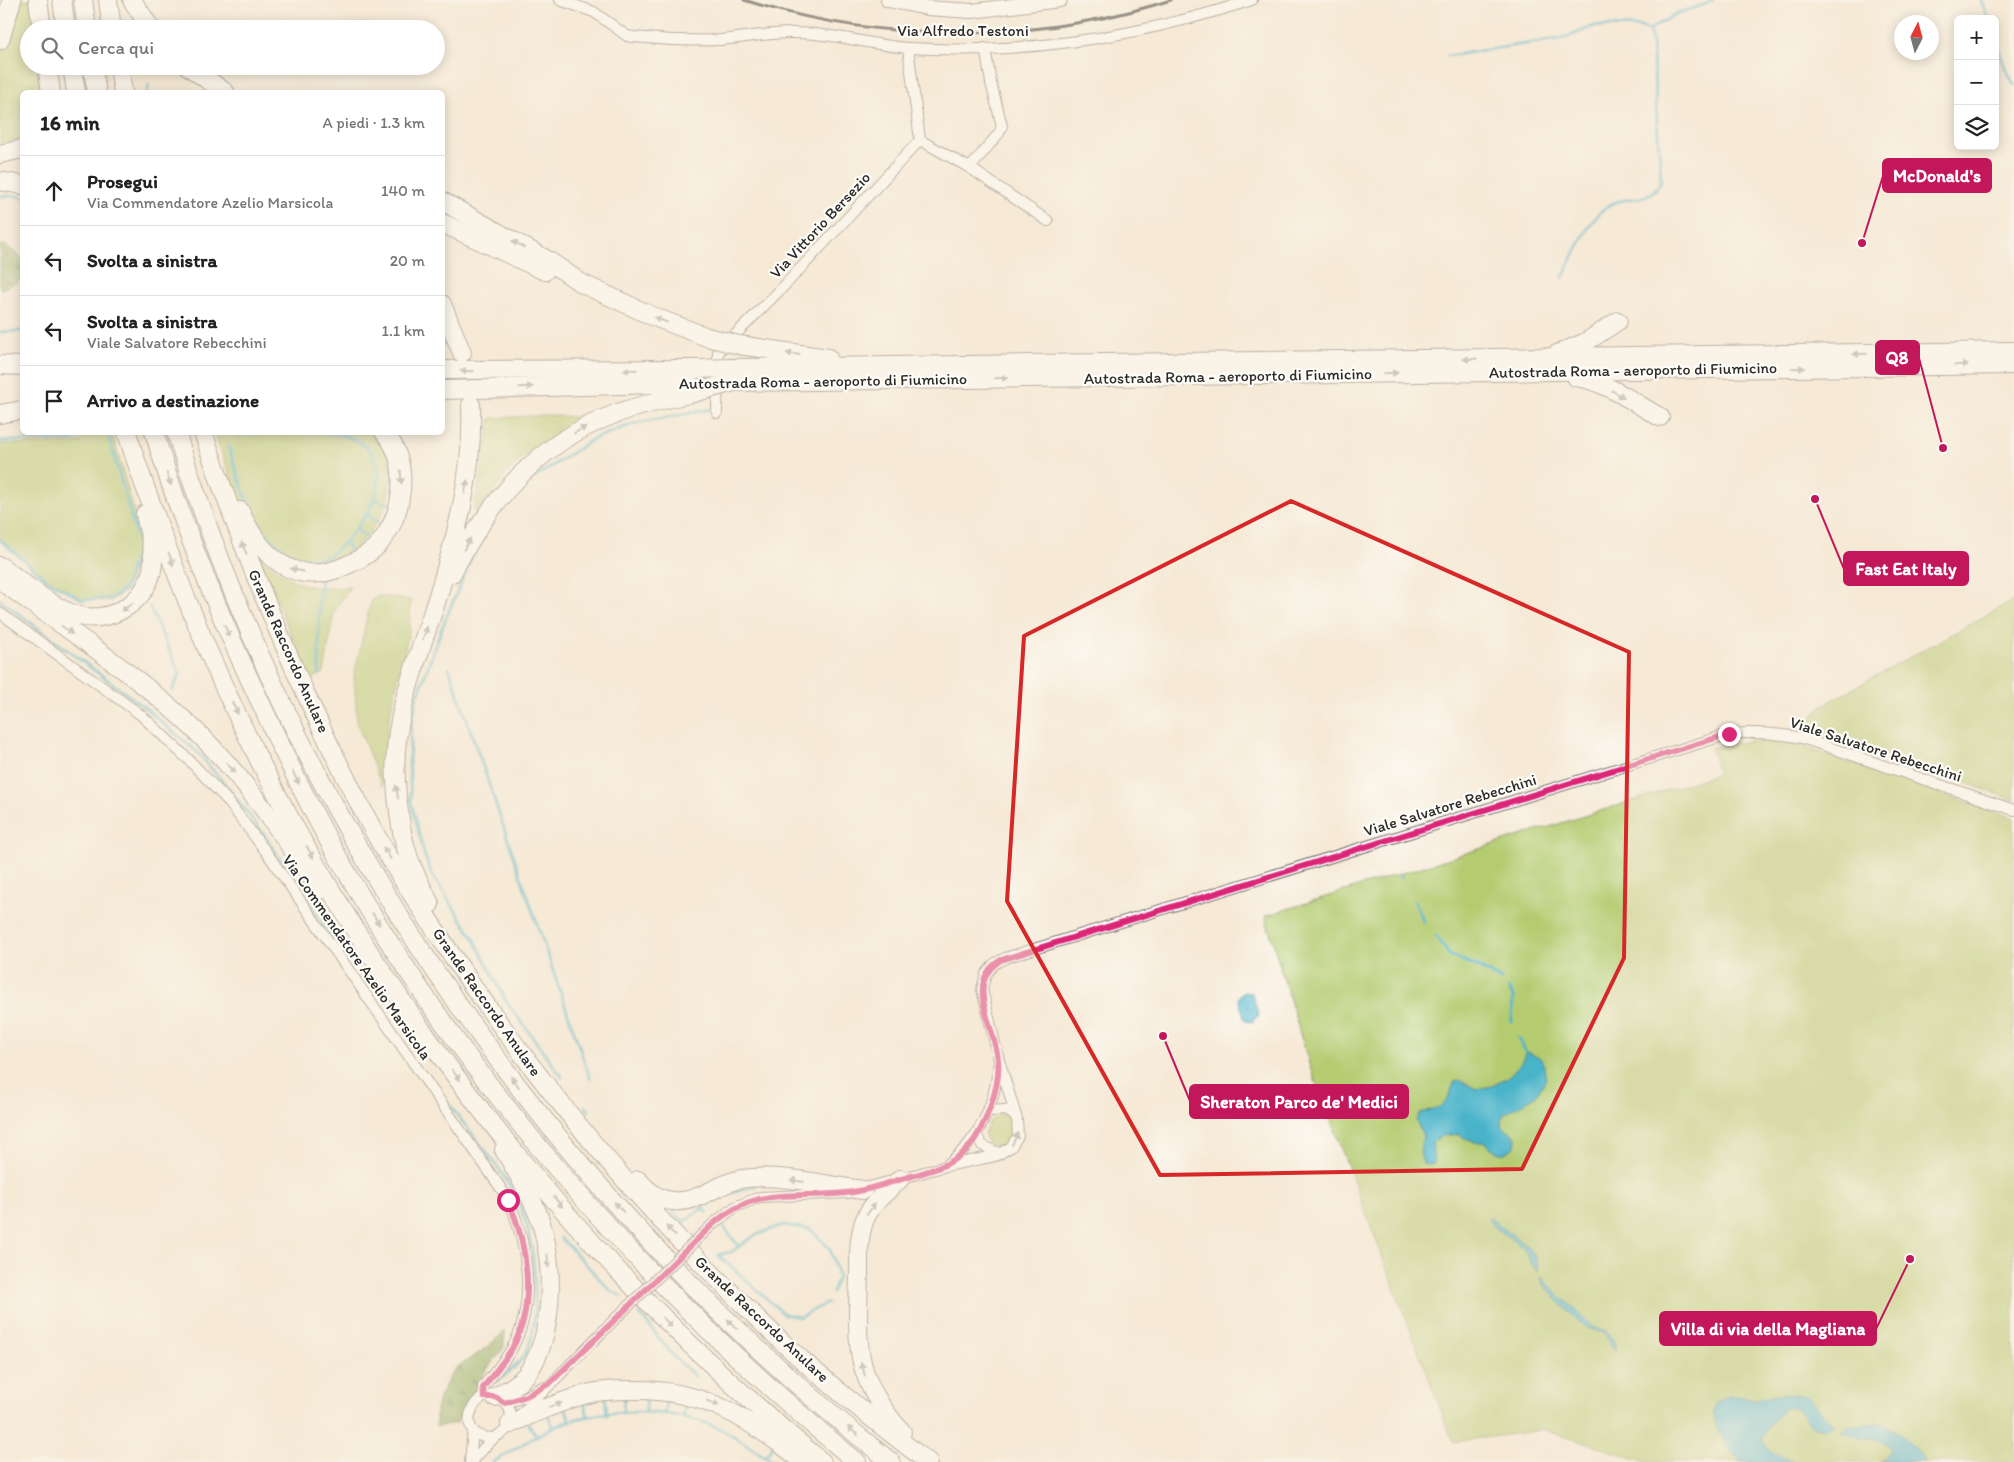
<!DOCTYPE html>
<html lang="it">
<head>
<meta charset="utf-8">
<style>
	:root { --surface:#fff; --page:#f6f6f6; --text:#222; --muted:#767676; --line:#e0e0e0 }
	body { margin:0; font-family:Itim,sans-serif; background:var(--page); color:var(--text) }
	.controls { position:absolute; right:15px; top:15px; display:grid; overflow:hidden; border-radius:8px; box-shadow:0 2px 12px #0003 }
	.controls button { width:45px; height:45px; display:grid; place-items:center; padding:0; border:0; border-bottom:1px solid var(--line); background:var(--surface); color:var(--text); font:25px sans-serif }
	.compass { position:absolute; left:1894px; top:15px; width:45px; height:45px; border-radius:50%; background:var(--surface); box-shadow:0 2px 12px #0003; rotate:6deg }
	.stop { position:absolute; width:15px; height:15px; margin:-11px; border:4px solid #db2777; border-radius:50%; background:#fff }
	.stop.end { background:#db2777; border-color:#fff; box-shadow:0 1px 5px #0008 }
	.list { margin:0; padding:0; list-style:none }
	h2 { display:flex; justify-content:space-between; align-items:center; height:65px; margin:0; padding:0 20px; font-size:21px }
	h2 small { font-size:16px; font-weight:400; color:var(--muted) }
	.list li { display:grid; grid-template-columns:32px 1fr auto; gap:15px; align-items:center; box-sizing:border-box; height:70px; padding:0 20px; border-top:1px solid var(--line) }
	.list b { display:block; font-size:19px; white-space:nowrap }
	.list p { margin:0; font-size:16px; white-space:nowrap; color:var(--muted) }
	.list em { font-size:16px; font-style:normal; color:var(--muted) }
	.icon { flex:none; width:28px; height:28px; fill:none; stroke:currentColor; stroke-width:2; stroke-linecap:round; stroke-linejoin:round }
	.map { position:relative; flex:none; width:2014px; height:1462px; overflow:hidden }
	.search { position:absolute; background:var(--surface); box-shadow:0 2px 12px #0003; left:20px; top:20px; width:425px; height:55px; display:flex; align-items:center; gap:12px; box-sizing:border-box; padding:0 18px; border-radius:28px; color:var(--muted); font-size:19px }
	.panel { position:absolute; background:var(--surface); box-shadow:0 2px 12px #0003; left:20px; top:90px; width:425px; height:345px; border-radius:8px }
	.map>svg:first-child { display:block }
</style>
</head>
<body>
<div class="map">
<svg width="2014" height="1462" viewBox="0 0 2014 1462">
	<defs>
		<pattern id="forest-firs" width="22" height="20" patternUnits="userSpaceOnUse" patternTransform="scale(1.25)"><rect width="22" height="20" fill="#8faf62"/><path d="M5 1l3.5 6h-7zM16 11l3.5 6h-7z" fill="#758f51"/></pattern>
	</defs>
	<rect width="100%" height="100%" fill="#fdfcf7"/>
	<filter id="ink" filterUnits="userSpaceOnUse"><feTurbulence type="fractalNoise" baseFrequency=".02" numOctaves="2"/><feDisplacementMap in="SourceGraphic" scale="10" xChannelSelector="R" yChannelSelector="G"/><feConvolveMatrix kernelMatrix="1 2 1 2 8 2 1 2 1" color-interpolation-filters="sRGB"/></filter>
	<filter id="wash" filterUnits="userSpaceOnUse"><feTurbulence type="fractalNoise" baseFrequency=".0096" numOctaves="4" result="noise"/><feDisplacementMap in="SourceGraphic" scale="20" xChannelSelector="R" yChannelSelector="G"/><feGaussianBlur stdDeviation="1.12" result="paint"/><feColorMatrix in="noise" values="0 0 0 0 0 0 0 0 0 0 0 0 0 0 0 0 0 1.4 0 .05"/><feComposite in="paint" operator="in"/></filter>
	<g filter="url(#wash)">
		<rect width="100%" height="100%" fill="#f6e9d6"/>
		<g fill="#b4cb70" stroke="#707b4e">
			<polygon points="17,0 30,0 34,29 29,29 29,66 40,66 44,92 22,92 22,139 0,144 0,49"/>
			<polygon points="595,414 533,448 508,472 478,511 474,511 491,418 551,415 574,417"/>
			<polygon points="96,433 112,433 143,543 126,591 110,601 85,600 44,578 0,538 0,444 77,443"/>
			<polygon points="214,433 376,433 388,449 392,472 387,501 378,522 348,556 324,565 301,566 280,557 241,505"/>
			<path d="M254,549C289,582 301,591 350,587L334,612L324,673L310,679Z"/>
			<polygon points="379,596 411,600 409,631 388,723 382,787 357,723 354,676 371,600"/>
			<polygon points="2014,600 2014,800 1805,726 1821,706"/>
			<polygon points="1750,741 1791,743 2014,818 2014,1462 1646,1462 1544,1430 1453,1442 1310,1067 1265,916 1718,774 1711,748"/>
			<path d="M999,1114C1025,1115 1010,1158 988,1143L984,1134L989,1122Z"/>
		</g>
		<g fill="url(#forest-firs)" stroke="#5d6d46">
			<polygon points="3,244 22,257 22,280 0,290 0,246"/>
			<polygon points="505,1331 504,1348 484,1373 476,1389 464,1405 457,1423 436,1427 436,1410 440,1395 454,1369 486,1348"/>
		</g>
		<g fill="#4ab3c9" stroke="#3a6f7a">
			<polygon points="1242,992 1252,993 1259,1016 1256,1017 1253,1022 1245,1021 1238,998"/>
			<path d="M1526,1051L1543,1060L1546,1080L1534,1097L1503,1115L1502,1126L1516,1137L1515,1147L1505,1153H1498L1484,1142C1477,1144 1464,1140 1460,1134L1442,1136L1432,1142L1434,1164H1423L1420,1152L1423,1136L1416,1120L1420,1113L1440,1107L1448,1098L1455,1081L1460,1080L1476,1089L1492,1086L1507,1078L1521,1063Z"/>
			<path d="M1490,1217C1505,1233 1541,1246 1538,1272C1531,1267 1529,1255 1523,1249C1512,1237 1498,1233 1488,1220Z"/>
			<path d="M1541,1277H1544C1550,1290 1561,1296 1571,1305C1577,1310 1581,1317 1587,1322C1599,1333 1614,1328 1616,1350H1613C1611,1345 1609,1339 1606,1336C1600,1330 1590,1331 1584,1326C1576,1319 1539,1285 1541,1277Z"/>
			<path d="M1780,1394L1807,1396L1834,1426C1804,1437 1807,1405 1787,1408L1771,1422L1762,1438L1770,1451L1793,1462H1741C1728,1449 1706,1420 1716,1401L1729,1395L1758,1399Z"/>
			<path d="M1883,1423L1903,1436L1926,1462H1879L1884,1460L1891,1449C1875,1430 1861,1442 1841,1432L1846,1426Z"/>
		</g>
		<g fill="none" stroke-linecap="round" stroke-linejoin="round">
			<g stroke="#4ab3c9" stroke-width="3">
				<polyline points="1981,0 1988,19"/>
				<polyline points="1649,30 1678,13 1704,5 1713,0"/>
				<polyline points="1995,40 2005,67 2014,85"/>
				<path d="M1447,56L1565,38L1594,26L1642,27L1649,30L1652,42L1661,181C1648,207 1624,193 1605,208C1585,225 1575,254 1563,277"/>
				<polyline points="147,92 149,85"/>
				<polyline points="0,196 19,196 22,198"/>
				<polyline points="0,332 22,331"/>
				<polyline points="442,342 444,344"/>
				<polyline points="227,432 237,435 275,432"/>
				<polyline points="0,441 73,440 94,432"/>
				<path d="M228,446C239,476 248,515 271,539C284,551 301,561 319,559C341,555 371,512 377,491C381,477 378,459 368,449C349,430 322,434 299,432"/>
				<polyline points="374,499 392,505"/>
				<polyline points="501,511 531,480 593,439 636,423 712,409"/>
				<polyline points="365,513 383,526"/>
				<polyline points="356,529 371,541"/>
				<polyline points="0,540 46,579 83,600 111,598 124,589 139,545 109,438"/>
				<polyline points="345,542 353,555"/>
				<polyline points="477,545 441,630 416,701 411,728 409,759 411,802 424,854 432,875 475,940 506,1001 562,1077"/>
				<polyline points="0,600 144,707 197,752 225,784 266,837 346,958"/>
				<polyline points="149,606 180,674 172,691"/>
				<polyline points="449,668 590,1078"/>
				<polyline points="319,675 319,602 321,578"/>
				<polyline points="1400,875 1401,877"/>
				<polyline points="1415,902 1424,923"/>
				<polyline points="1436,936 1450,956 1477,966 1501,980"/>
				<polyline points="1508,988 1513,996 1512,1022"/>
				<polyline points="1518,1038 1525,1051"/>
				<path d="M447,1102C472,1135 502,1166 519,1204C534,1236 541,1309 530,1343C524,1361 511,1371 496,1382"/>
				<polyline points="585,1106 589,1111"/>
				<polyline points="727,1193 756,1186"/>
				<polyline points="702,1208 707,1212"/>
				<polyline points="673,1212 684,1222 717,1197"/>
				<polyline points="724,1227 739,1247"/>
				<polyline points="561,1238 611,1291 622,1296"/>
				<polyline points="827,1303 800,1317 784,1314 718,1255 731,1252 754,1236 777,1227 783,1225 810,1229 830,1249 838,1276 832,1292"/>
				<polyline points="639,1313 675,1358 695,1376"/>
				<polyline points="605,1396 607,1415"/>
				<polyline points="584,1400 588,1417"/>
				<polyline points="565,1406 570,1422"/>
				<polyline points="645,1412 646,1396"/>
				<polyline points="547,1413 554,1428"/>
				<polyline points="623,1413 624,1397"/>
				<polyline points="664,1414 667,1399"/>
				<polyline points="683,1418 686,1402"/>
				<polyline points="528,1423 537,1437"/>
				<polyline points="765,1457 772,1446"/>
				<path d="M493,1462C516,1449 539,1432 564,1423C610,1406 676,1409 721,1429C740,1438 755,1451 773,1462"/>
			</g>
		</g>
	</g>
	<g filter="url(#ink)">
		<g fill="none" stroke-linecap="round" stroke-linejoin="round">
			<defs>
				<g id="minor">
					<path d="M560,0L594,12L627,36L633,37C662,40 691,41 720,40C745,38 771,32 796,33C834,33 871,45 909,48C1025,55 1142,36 1252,0"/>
					<polyline points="920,140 970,168 1048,221"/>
					<polyline points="970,168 999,133 1002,126 991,83 985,48"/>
					<polyline points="717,413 718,352 786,284 920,140 908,48"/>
					<path d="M0,613L141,715L189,760L227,800L267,853L509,1200C528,1246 537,1306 511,1350C503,1363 492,1375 483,1387L484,1397"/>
					<polyline points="988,1111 1006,1110 1016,1117"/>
					<polyline points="976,1134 982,1145 1000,1154"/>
					<path d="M947,1165C979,1140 995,1107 998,1066"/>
					<path d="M713,1224L735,1207L760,1197L848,1193L946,1166L995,1156L1011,1147L1018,1136L1017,1119L999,1060L982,989L986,974L994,964L1005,958L1729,734C1754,732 1777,733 1802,738L2014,810"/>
					<polyline points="505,1403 527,1396 542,1387"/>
					<polyline points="521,1414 617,1317"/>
					<polyline points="470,1462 473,1430"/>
					<path d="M472,1462C479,1455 485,1445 493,1439C499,1433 506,1434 509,1424C512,1417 511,1408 505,1403C478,1375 447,1438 493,1438"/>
				</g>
				<polyline id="secondary" points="888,0 927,8 972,11 1060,0"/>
				<g id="motorway">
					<polyline points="38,0 42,29"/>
					<polyline points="62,0 66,29"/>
					<polyline points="83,0 87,29"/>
					<polyline points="108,0 112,29"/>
					<polyline points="132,0 151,29"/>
					<polyline points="0,40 12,0"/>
					<polyline points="47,66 51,92"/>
					<polyline points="72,66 76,92"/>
					<polyline points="92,66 97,92"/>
					<polyline points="119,66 123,92"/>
					<polyline points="188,66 225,92"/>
					<polyline points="0,154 22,149"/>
					<polyline points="0,181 22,185"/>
					<polyline points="442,201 549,261 581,283 652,316 707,337"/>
					<polyline points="442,223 545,271"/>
					<polyline points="442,304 462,353"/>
					<polyline points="739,345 828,358"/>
					<polyline points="1557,354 1586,342 1618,321"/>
					<polyline points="0,365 22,366"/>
					<polyline points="734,368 2014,351"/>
					<polyline points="442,370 696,369"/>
					<path d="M1576,377C1606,381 1634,403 1660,417"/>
					<polyline points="734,382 2014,365"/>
					<polyline points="442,390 695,383"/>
					<polyline points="0,414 22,410"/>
					<path d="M127,432C137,467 150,500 162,534C289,890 531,1223 822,1462"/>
					<path d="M154,432C183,528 221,620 264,710C286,758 309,806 335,852C467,1086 649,1292 857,1462"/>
					<path d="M176,432C302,837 558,1202 891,1462"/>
					<path d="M203,432C249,568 304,702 372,828C394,869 422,909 447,948C542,1091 654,1222 779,1339C826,1383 877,1423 928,1462"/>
					<path d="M240,511C260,556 295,590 347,565C357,561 367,555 376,547C404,519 412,463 384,432"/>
					<path d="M0,566C23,582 47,604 73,614C109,627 151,601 153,562C154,546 148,530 145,514"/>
					<path d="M452,573C490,500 536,444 615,414C640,405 667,399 693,393"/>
					<path d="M0,580C66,629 140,676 199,734C246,780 283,835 320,890"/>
					<path d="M430,904C422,887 412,870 407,852C401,833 397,802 396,781C391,718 418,660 436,602C456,538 474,473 471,405"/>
					<path d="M900,1179C887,1191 872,1203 865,1219C858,1236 859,1258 859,1276C857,1345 853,1378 902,1432"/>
					<path d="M638,1180C648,1191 658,1200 673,1201C697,1204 718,1183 741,1179C780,1173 824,1185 863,1190"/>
					<path d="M495,1397C510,1389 524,1381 532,1366C555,1327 554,1258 539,1217C530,1193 517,1172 504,1150"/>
					<path d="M510,1424C536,1412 563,1400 591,1393C605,1390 619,1390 633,1390C705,1389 750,1419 804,1462"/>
				</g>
			</defs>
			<use href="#minor" stroke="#726e67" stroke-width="12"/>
			<use href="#secondary" stroke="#726e67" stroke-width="16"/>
			<use href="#motorway" stroke="#726e67" stroke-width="20"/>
			<use href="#minor" stroke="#fff" stroke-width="10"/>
			<use href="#secondary" stroke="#fff" stroke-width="14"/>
			<use href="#motorway" stroke="#fff" stroke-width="18"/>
			<path stroke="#2b2b2b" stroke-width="3" d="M744,0C882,44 1033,44 1171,0"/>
			<defs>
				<polyline id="minor-bridge" points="617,1317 713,1224"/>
				<g id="motorway-bridge">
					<polyline points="707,337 739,345"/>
					<polyline points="696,369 734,368"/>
					<polyline points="693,393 734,382"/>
				</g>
			</defs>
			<use href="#minor-bridge" stroke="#726e67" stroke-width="12" stroke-linecap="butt"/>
			<use href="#motorway-bridge" stroke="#726e67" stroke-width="20" stroke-linecap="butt"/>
			<use href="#minor-bridge" stroke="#fff" stroke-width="10"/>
			<use href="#motorway-bridge" stroke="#fff" stroke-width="18"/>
		</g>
		<defs><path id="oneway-solid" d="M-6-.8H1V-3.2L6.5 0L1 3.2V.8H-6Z" transform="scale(1.25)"/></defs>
		<g fill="#a0a0a0">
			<use href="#oneway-solid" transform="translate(518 244) rotate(-150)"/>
			<use href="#oneway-solid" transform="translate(661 320) rotate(-158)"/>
			<use href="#oneway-solid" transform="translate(793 354) rotate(-173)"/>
			<use href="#oneway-solid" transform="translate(1860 354) rotate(179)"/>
			<use href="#oneway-solid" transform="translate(1470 359) rotate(179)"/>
			<use href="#oneway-solid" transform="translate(1961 365) rotate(-1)"/>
			<use href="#oneway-solid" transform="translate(1798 368) rotate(-1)"/>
			<use href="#oneway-solid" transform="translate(630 370) rotate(179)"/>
			<use href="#oneway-solid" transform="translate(467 371) rotate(-179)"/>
			<use href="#oneway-solid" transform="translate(1391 373) rotate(-1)"/>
			<use href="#oneway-solid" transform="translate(1001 378) rotate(-1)"/>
			<use href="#oneway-solid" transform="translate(526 387) rotate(-2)"/>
			<use href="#oneway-solid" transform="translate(1618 394) rotate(30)"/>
			<use href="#oneway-solid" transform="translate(580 430) rotate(-29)"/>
			<use href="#oneway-solid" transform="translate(401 477) rotate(87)"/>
			<use href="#oneway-solid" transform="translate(169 479) rotate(71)"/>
			<use href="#oneway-solid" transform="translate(466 487) rotate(-79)"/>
			<use href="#oneway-solid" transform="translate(467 544) rotate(-61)"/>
			<use href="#oneway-solid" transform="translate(244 548) rotate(-112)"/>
			<use href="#oneway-solid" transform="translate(171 559) rotate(70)"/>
			<use href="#oneway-solid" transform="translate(297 570) rotate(-167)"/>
			<use href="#oneway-solid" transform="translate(127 607) rotate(145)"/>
			<use href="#oneway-solid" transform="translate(67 630) rotate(37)"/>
			<use href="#oneway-solid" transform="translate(227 631) rotate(66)"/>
			<use href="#oneway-solid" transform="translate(425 633) rotate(-71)"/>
			<use href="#oneway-solid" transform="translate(235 708) rotate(64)"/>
			<use href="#oneway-solid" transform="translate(231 768) rotate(49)"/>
			<use href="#oneway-solid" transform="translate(296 778) rotate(63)"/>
			<use href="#oneway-solid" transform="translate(397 792) rotate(-99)"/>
			<use href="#oneway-solid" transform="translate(310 852) rotate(60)"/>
			<use href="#oneway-solid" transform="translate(387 853) rotate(-122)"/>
			<use href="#oneway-solid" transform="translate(376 919) rotate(58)"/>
			<use href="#oneway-solid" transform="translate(456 1075) rotate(53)"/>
			<use href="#oneway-solid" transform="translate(515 1082) rotate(-128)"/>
			<use href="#oneway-solid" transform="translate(1015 1139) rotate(-64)"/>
			<use href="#oneway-solid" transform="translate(797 1181) rotate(-172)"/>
			<use href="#oneway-solid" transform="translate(558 1202) rotate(50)"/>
			<use href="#oneway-solid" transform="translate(619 1207) rotate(-132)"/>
			<use href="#oneway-solid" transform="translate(871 1209) rotate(-54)"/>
			<use href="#oneway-solid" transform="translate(671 1231) rotate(-133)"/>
			<use href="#oneway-solid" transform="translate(548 1261) rotate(85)"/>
			<use href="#oneway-solid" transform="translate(667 1322) rotate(46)"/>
			<use href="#oneway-solid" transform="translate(732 1324) rotate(-136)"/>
			<use href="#oneway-solid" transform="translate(863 1369) rotate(-106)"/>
			<use href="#oneway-solid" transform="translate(713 1403) rotate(21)"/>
			<use href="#oneway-solid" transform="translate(555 1405) rotate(-19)"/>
			<use href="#oneway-solid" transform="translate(853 1431) rotate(-140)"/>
		</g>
	</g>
	<g fill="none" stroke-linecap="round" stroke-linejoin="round" filter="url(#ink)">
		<path stroke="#db2777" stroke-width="6" d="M508,1200C528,1245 537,1306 511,1350C503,1363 492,1375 483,1388L484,1397H495L505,1403L526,1396L550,1383L713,1224C759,1185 792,1199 846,1193C868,1191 890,1182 912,1176C933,1170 952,1165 968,1148C985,1129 1001,1085 998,1060C995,1027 963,982 1001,960L1729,734"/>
	</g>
	<path d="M0 0H2014V1462H0ZM1291,501L1629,652L1624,958L1522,1169L1160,1175L1007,901L1024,636Z" fill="#f6e9d6" fill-opacity=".55" fill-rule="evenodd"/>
	<path fill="none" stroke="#d62828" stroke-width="4" stroke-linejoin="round" d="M1291,501L1629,652L1624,958L1522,1169L1160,1175L1007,901L1024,636Z"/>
	<g text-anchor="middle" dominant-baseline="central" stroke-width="4.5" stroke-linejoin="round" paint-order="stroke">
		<g font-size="16" fill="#2b2b2b" stroke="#fdfcf7">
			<text x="963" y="30">Via Alfredo Testoni</text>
			<text transform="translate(820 225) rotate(-47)">Via Vittorio Bersezio</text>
			<text transform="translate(1633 370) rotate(-1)">Autostrada Roma - aeroporto di Fiumicino</text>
			<text transform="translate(1228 376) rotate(-1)">Autostrada Roma - aeroporto di Fiumicino</text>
			<text transform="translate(823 381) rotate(-1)">Autostrada Roma - aeroporto di Fiumicino</text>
			<text transform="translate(289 651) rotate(66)">Grande Raccordo Anulare</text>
			<text transform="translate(1876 749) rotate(18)">Viale Salvatore Rebecchini</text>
			<text transform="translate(1450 805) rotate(-17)">Viale Salvatore Rebecchini</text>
			<text transform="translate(357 957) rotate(55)">Via Commendatore Azelio Marsicola</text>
			<text transform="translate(487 1002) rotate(55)">Grande Raccordo Anulare</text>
			<text transform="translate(762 1319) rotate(43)">Grande Raccordo Anulare</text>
		</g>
	</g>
	<path fill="none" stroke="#c2185b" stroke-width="2" d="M1862 243L1883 176M1943 448L1919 358M1815 499L1844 569M1163 1036L1190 1101M1910 1259L1876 1329"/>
	<g fill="#c2185b" stroke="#fdfcf7" stroke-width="2">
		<circle cx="1862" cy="243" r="5"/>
		<circle cx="1943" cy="448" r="5"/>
		<circle cx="1815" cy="499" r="5"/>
		<circle cx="1163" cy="1036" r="5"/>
		<circle cx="1910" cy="1259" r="5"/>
	</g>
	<g fill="#c2185b" stroke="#c2185b" stroke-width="2">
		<rect x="1883" y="159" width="108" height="33" rx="5"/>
		<rect x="1876" y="341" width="43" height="33" rx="5"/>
		<rect x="1844" y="552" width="124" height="33" rx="5"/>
		<rect x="1190" y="1085" width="218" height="33" rx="5"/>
		<rect x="1660" y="1312" width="216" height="33" rx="5"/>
	</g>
	<g font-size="18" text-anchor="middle" font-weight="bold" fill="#fff">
		<text x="1937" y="182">McDonald's</text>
		<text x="1897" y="364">Q8</text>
		<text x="1906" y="575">Fast Eat Italy</text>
		<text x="1299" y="1108">Sheraton Parco de' Medici</text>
		<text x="1768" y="1335">Villa di via della Magliana</text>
	</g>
</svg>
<div class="controls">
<button>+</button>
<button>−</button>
<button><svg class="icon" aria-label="layers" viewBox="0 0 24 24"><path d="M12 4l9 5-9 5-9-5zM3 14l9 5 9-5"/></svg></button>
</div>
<svg class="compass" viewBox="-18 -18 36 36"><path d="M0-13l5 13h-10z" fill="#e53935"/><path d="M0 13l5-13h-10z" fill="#767676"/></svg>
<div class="stop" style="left:508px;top:1200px"></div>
<div class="stop end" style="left:1729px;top:734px"></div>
<div class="search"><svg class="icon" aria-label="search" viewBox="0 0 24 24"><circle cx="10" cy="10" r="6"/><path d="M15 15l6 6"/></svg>Cerca qui</div>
<section class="panel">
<h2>16 min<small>A piedi · 1.3 km</small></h2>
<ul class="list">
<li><svg class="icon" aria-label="ahead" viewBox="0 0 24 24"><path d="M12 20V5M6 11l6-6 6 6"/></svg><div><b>Prosegui</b><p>Via Commendatore Azelio Marsicola</p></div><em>140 m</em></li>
<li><svg class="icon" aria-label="left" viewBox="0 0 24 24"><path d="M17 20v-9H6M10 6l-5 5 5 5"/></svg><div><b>Svolta a sinistra</b></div><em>20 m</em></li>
<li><svg class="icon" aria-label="left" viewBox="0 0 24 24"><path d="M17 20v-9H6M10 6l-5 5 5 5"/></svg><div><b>Svolta a sinistra</b><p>Viale Salvatore Rebecchini</p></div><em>1.1 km</em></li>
<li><svg class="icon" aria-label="arrive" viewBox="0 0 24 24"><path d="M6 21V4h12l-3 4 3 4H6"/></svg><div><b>Arrivo a destinazione</b></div></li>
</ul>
</section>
</div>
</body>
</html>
